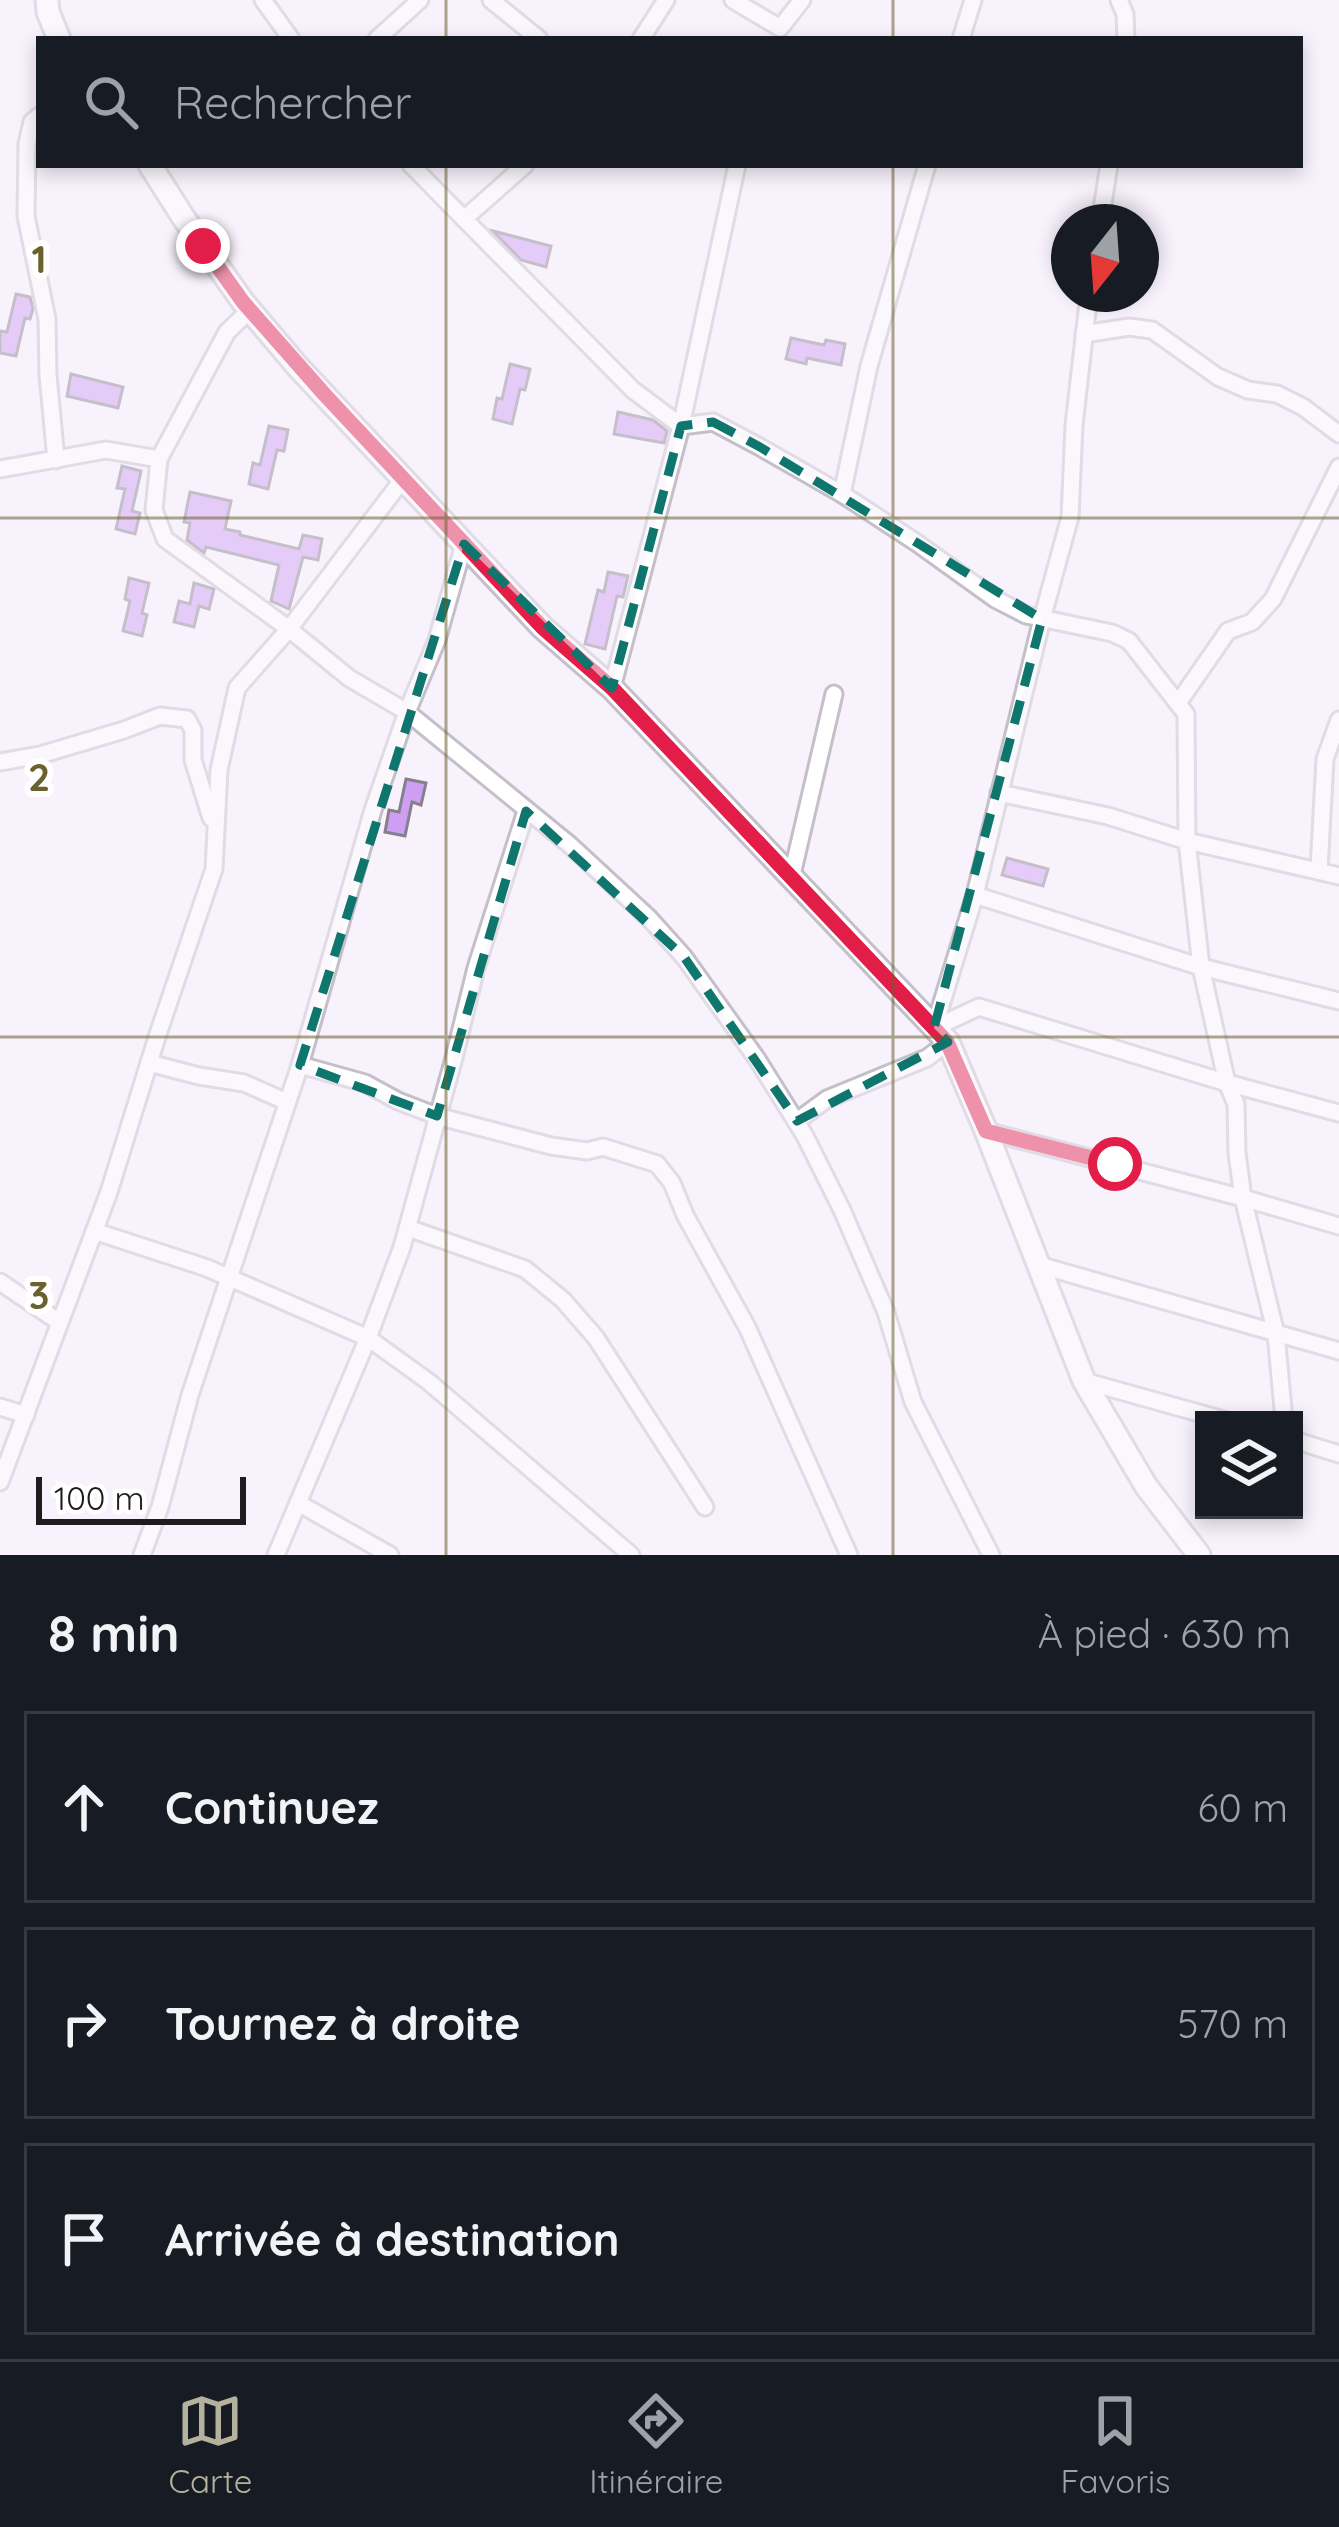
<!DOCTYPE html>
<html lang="fr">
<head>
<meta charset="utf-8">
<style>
	:root { --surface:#171b24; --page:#20242c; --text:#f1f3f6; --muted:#9ea1a6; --line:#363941; --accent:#b4b19c }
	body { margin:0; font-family:Quicksand,sans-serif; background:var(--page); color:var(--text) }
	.controls { position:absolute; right:36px; bottom:36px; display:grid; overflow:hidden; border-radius:0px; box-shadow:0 6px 18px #0003 }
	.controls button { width:108px; height:108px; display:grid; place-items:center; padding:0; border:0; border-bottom:3px solid var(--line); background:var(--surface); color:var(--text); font:60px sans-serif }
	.compass { position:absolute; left:1051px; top:204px; width:108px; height:108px; border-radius:50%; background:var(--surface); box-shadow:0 6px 18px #0003; rotate:197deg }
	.scale { position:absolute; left:36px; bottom:30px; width:210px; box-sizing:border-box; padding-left:12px; border:6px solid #1e1c1f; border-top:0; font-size:33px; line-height:42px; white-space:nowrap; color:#1e1c1f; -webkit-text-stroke:9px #fff; paint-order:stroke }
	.stop { position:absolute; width:36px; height:36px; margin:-27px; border:9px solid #e11d48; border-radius:50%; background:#fff }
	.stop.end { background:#e11d48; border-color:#fff; box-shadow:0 3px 12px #0008 }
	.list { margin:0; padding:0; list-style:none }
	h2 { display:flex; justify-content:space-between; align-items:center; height:156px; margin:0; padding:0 48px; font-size:51px }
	h2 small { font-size:39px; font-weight:400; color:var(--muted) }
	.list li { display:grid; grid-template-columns:78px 1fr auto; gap:36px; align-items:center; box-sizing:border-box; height:192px; margin:0 24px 24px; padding:0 24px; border:3px solid var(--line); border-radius:0px }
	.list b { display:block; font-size:45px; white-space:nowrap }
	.list em { font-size:39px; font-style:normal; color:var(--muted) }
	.icon { flex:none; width:66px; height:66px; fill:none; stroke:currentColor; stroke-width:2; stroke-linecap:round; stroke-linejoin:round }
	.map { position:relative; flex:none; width:1339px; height:1555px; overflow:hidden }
	.search { position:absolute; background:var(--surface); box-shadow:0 6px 18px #0003; left:36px; right:36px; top:36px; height:132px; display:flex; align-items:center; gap:30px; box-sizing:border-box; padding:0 42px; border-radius:0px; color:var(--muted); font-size:45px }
	.sheet { height:804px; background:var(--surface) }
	nav { display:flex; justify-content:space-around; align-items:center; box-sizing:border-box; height:168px; border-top:3px solid var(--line); background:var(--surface); font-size:33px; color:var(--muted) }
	nav a { display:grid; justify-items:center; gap:6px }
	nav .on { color:var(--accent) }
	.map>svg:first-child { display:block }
</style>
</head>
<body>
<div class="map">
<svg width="1339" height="1555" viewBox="0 0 1339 1555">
	<rect width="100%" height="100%" fill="#f8f2fc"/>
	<g fill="#ce9ef4" stroke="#858089" stroke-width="3">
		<polygon points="493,231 551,246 546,267 521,260"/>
		<polygon points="16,294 30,297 33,309 30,319 25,318 16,356 0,353 0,331 7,332"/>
		<polygon points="791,338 824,345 826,340 845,344 841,365 807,358 806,364 786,359"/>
		<polygon points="510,364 530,369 525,390 520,389 512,424 493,419 497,398 502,399"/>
		<polygon points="71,374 123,387 118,408 67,396"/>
		<polygon points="618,412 653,420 667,431 664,443 614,434"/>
		<polygon points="269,426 288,430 284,451 277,450 268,489 249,484 253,463 260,465"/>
		<polygon points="122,466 141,471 132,511 140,513 135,534 116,529 125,489 117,488"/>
		<polygon points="190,492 231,501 225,529 240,532 240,535 299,549 303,535 322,539 318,560 303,557 289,609 271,601 279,565 206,547 204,553 187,540 190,523 184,522"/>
		<polygon points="608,572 628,576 623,597 617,596 605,649 585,644 598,590 604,592"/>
		<polygon points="129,578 149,583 142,613 147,615 142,636 123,631 130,601 125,599"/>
		<polygon points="194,583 214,589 209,609 199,606 194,627 174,622 179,601 190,604"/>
		<polygon points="406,779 426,783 421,805 412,802 405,836 385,832 389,810 399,812"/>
		<polygon points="1007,858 1048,869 1043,886 1002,875"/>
	</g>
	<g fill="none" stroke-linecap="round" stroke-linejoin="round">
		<defs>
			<g id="street">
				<polyline points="263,0 291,39"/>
				<polyline points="491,0 539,39"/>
				<polyline points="733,0 780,28 802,0"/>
				<polyline points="1119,0 1125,14 1126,39"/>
				<polyline points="377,39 420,0"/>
				<polyline points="641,39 666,0"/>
				<polyline points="961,39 973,0"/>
				<polyline points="39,116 32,122 27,144 26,216 47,319 48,375 56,460"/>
				<polyline points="411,165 633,390 681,426 612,688"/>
				<polyline points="737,165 681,426 713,422 760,447 842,494 917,543 995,599 1026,615 1112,633 1129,641 1186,714 1187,841 1201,967 1227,1083 1236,1104 1237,1153 1243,1198 1276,1334 1284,1420"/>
				<polyline points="464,219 525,165"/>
				<polyline points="1100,222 1109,165"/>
				<polyline points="1084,334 1129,327 1152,330 1218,377 1248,390 1277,394 1303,407 1339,434"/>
				<polyline points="159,459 227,332 250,310"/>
				<polyline points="0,469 106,450 159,459 154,510 165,539 289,629 349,678 407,712 570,845 649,918 684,957 757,1059 805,1136 842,1210 886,1312 913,1402 991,1555"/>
				<polyline points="842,494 869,366 927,165"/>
				<polyline points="1178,703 1228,631 1252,622 1273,599 1339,467"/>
				<polyline points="0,762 40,755 124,730 160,716 187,719 193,730 193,760 211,818"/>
				<polyline points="999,793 1108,816 1187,841 1339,876"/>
				<polyline points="1319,870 1325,759 1339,720"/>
				<polyline points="791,879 834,694"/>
				<polyline points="975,895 1201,967 1339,1001"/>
				<polyline points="934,1028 975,895 1042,619 1070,517 1074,425 1089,294"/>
				<polyline points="934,1028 979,1007 1227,1083 1339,1113"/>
				<polyline points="149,1063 199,1076 244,1083 287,1102"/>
				<polyline points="300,1065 365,1083 398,1101 437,1116 551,1146 587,1151 603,1147 657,1164 672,1183 685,1215 747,1327 849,1555"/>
				<polyline points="797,1121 827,1099 927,1058 948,1042"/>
				<polyline points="986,1131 1243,1198 1339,1226"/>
				<polyline points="408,1228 525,1269 563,1300 596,1338 705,1507"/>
				<polyline points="94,1231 207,1268 368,1338 429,1382 631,1555"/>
				<polyline points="1039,1265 1339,1351"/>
				<polyline points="0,1282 59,1322"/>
				<polyline points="1084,1381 1224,1420"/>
				<polyline points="0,1407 26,1415"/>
				<polyline points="1294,1440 1339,1454"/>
				<polyline points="0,1482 109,1192 157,1037 214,869 219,770 237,688 289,629 403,479"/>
				<polyline points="298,1503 368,1338 402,1247 454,1058 476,968 526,811"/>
				<polyline points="142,1555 160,1507 190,1395 300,1065 373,810 407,712 437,640 464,544"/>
				<polyline points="276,1555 298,1503 390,1555"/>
			</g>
			<g id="secondary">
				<polyline points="47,0 48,12 59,39"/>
				<polyline points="150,165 183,217 243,302 298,367 542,627 612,688 948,1042 986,1131 1084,1381 1146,1486 1199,1555"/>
			</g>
		</defs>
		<use href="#street" stroke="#c4bfc9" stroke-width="21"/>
		<use href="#secondary" stroke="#c4bfc9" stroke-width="27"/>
		<use href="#street" stroke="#fff" stroke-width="15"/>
		<use href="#secondary" stroke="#fff" stroke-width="21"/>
	</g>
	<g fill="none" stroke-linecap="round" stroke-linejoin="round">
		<polyline stroke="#e11d48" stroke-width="15" points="203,246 243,302 325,395 542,627 612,688 947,1042 986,1131 1115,1164"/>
	</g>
	<path d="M0 0H1339V1555H0ZM713,422L760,447L1042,619L934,1028L948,1042L797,1121L684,957L526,811L437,1116L300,1065L464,544L612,688L681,426Z" fill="#f8f2fc" fill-opacity=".55" fill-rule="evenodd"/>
	<path fill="none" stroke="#0f766e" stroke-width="9" stroke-dasharray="24 15" stroke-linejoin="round" d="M713,422L760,447L1042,619L934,1028L948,1042L797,1121L684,957L526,811L437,1116L300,1065L464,544L612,688L681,426Z"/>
	<path fill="none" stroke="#6a612d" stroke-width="3" stroke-opacity="0.55" d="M446,0V39M893,0V39M446,165V1555M893,165V1555M0,518H1339M0,1037H1339"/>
	<g font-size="39" text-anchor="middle" font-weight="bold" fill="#6a612d" stroke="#fff" stroke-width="12" stroke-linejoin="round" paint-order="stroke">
		<text x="39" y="273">1</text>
		<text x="39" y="791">2</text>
		<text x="39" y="1309">3</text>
	</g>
</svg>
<div class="controls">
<button><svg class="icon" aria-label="layers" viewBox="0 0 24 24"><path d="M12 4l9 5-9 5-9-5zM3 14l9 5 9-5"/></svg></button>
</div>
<svg class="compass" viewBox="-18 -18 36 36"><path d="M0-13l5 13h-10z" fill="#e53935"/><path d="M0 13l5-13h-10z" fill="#9ea1a6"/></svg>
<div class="scale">100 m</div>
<div class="stop" style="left:1115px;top:1164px"></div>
<div class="stop end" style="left:203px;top:246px"></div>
<div class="search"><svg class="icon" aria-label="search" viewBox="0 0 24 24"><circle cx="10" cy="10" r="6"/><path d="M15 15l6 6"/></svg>Rechercher</div>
</div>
<section class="sheet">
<h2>8 min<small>À pied · 630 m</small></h2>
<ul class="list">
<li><svg class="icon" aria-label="ahead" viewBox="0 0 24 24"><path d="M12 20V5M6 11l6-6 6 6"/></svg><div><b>Continuez</b></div><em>60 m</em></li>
<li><svg class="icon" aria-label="right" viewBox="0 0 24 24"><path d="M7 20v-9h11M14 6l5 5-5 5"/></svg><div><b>Tournez à droite</b></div><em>570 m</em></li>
<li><svg class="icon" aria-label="arrive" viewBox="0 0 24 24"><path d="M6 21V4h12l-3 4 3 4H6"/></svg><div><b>Arrivée à destination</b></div></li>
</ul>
</section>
<nav>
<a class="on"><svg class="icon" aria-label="map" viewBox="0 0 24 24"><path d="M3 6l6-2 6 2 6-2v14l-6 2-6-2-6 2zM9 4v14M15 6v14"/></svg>Carte</a>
<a><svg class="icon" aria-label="directions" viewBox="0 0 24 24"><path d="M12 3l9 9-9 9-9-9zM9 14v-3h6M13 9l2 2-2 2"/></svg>Itinéraire</a>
<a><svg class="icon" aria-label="saved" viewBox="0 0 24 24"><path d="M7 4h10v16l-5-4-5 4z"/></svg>Favoris</a>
</nav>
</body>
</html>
